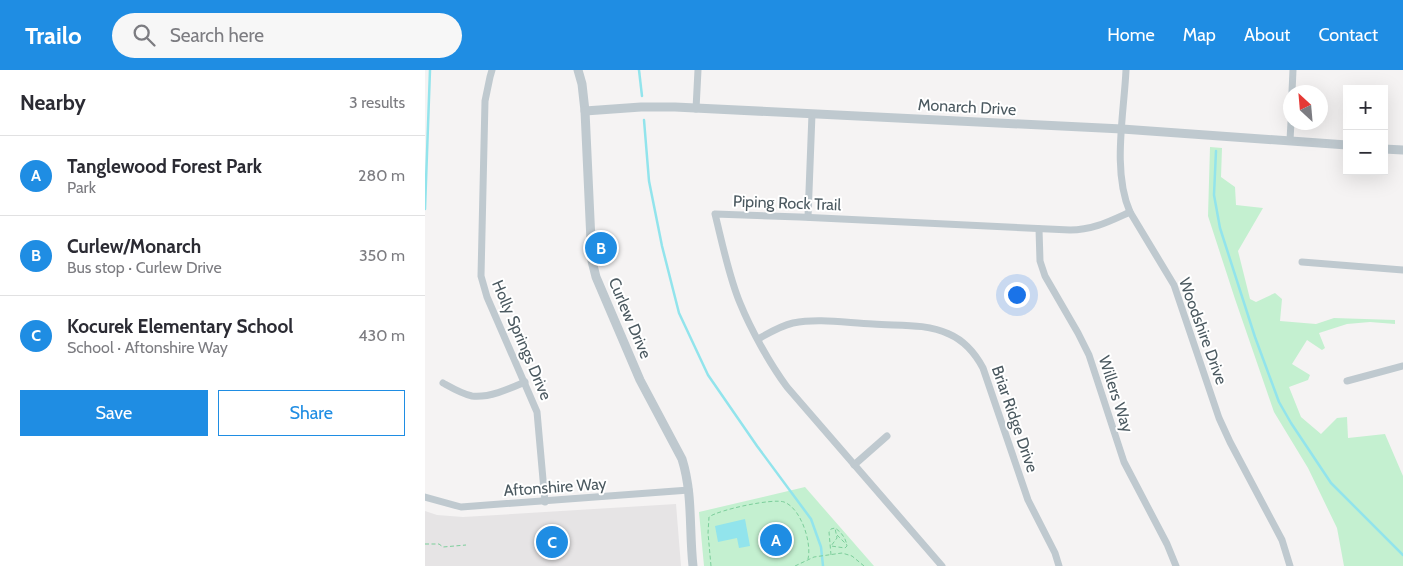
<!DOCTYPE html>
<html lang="en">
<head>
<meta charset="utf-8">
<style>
	:root { --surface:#fff; --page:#f7f7f7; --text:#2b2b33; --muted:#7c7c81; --line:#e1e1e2; --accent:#1f8de3 }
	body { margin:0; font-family:Cabin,sans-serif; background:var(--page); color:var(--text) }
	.controls { position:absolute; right:15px; top:15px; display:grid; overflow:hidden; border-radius:0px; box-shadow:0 5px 20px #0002 }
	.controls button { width:45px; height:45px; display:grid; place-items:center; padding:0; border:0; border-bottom:1px solid var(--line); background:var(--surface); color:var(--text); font:25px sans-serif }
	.compass { position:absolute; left:858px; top:15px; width:45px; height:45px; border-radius:50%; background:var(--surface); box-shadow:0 5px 20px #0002; rotate:334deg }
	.you { position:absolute; left:591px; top:224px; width:18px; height:18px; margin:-12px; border:4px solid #fff; border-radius:50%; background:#1a73e8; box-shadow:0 0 0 8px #1a73e833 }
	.badge { display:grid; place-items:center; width:32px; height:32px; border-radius:50%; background:var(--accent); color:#fff; font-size:16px; font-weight:700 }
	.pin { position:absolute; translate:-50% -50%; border:2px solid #fff; box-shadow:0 1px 5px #0006 }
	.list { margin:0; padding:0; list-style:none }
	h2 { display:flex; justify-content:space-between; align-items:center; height:65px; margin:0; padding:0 20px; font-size:21px }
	h2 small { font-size:16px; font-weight:400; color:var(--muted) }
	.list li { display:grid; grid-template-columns:32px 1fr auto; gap:15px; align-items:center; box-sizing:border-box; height:80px; padding:0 20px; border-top:1px solid var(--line) }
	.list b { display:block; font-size:19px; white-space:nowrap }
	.list p { margin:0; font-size:16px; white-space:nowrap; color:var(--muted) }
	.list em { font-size:16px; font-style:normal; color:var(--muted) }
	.actions { display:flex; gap:10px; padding:15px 20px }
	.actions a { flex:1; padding:11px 0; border:1px solid var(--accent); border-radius:0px; text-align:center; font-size:18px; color:var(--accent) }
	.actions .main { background:var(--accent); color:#fff }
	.icon { flex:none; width:28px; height:28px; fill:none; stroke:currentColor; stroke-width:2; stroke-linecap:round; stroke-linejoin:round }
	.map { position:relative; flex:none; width:978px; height:496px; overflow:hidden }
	header { display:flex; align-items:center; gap:30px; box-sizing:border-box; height:70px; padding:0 25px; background:var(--accent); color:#fff }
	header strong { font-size:24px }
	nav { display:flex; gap:28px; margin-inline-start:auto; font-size:18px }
	.search { width:350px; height:45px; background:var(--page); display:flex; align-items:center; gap:12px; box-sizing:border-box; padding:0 18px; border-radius:28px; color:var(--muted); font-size:19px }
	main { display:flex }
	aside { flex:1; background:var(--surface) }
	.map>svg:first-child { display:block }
</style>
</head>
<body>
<header>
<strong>Trailo</strong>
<div class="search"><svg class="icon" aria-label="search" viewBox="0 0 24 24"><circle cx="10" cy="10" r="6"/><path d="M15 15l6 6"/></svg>Search here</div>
<nav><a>Home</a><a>Map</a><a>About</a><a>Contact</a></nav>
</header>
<main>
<aside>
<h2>Nearby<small>3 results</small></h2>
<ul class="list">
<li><span class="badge">A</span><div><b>Tanglewood Forest Park</b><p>Park</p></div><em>280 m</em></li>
<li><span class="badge">B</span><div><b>Curlew/Monarch</b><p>Bus stop · Curlew Drive</p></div><em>350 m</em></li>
<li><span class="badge">C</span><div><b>Kocurek Elementary School</b><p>School · Aftonshire Way</p></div><em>430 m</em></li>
</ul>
<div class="actions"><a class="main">Save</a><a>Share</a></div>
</aside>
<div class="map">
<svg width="978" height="496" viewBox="0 0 978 496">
	<rect width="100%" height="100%" fill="#f5f3f3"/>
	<polygon fill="#e6e4e5" points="251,434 256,496 0,496 0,441 12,445 38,447"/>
	<g fill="#c4f0d0">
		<polygon points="785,77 797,78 796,107 810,117 811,135 838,138 813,181 825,229 831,232 850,223 857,229 855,251 891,254 909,248 970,250 970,254 945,252 922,254 894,263 900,278 897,280 882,270 867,294 885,305 883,310 864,317 876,347 896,364 912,348 922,347 923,368 960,364 978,406 978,496 919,496 912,458 883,398 849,342 810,229 783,146"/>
		<polygon points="380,417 449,496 279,496 274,442"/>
	</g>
	<polygon fill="#92e4ec" points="320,449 325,476 314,478 312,468 293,472 290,456"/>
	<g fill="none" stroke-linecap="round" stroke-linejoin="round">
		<g stroke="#92e4ec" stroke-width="2.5">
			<polyline points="214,0 217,26"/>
			<polyline points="219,50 224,111 237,176 254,243 283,305 332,376 386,449 396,477 398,496"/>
			<polyline points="791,81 789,125 795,158 830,267 854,332 866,353 906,413 978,485"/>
			<polyline points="0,139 5,0"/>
		</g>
		<g stroke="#7cce9b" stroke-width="1" stroke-dasharray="4 2.5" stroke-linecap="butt">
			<polyline points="412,465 422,475"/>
			<polyline points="0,474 14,474 18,477 41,475"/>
			<path d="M406,485L404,462L406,459L410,458C416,462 421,468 422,476L420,478L406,476L412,468L410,458"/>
			<path d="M286,496L283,463L284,447C293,440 348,428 359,432C376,438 387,473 383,489"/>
			<polyline points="370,496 389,487 417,483 427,486 439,496"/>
		</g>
		<g stroke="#bfc9cf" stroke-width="7">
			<polyline points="67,0 65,7 60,31 56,206 62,227 112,342 120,432"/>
			<path d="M701,0C699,44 687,101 705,142L749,215L794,348L805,372L857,470L865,496"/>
			<polyline points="867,22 868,0"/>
			<polyline points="271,39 273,0"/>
			<polyline points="865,70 866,52"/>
			<polyline points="383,147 387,44"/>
			<polyline points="614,159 615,191 620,206 653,263 664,285 699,392 742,474 751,496"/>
			<polyline points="877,192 978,200"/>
			<path d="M333,269C344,263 355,256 368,253C394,248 422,253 448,254C473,256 501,253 524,264C540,271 550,283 558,298L603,430L630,483L634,496"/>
			<polyline points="922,311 978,296"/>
			<path d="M18,313C27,318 37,324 47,326C64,328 84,319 100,312"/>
			<polyline points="429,395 462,366"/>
			<polyline points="0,427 36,437 264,420"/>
			<path d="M517,496L362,317C345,294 326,260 315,233C304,207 297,172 290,144L375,147L645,160C668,160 685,151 705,142"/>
		</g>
		<g stroke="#bfc9cf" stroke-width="9">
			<path d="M153,0L157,14L160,41L166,171L167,191L171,207L215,310L257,389C268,424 264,460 268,496"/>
			<polyline points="160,41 216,37 250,37 697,59 922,75"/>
			<polyline points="959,79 978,80"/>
		</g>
	</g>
	<g text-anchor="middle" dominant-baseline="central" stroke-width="4" stroke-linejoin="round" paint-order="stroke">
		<g font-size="16" fill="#4b5960" stroke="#fff">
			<text transform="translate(542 37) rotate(3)">Monarch Drive</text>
			<text transform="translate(362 133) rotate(2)">Piping Rock Trail</text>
			<text transform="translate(205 248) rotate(67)">Curlew Drive</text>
			<text transform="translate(778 261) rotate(70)">Woodshire Drive</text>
			<text transform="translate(97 270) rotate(67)">Holly Springs Drive</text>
			<text transform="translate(691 324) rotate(72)">Willers Way</text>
			<text transform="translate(590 349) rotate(71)">Briar Ridge Drive</text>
			<text transform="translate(130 417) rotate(-4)">Aftonshire Way</text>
		</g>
	</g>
</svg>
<div class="controls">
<button>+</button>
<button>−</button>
</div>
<svg class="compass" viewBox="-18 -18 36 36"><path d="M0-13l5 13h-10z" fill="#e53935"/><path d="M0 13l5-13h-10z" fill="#7c7c81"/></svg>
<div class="you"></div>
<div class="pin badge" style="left:351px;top:470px">A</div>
<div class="pin badge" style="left:176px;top:178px">B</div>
<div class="pin badge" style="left:127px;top:472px">C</div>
</div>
</main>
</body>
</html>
